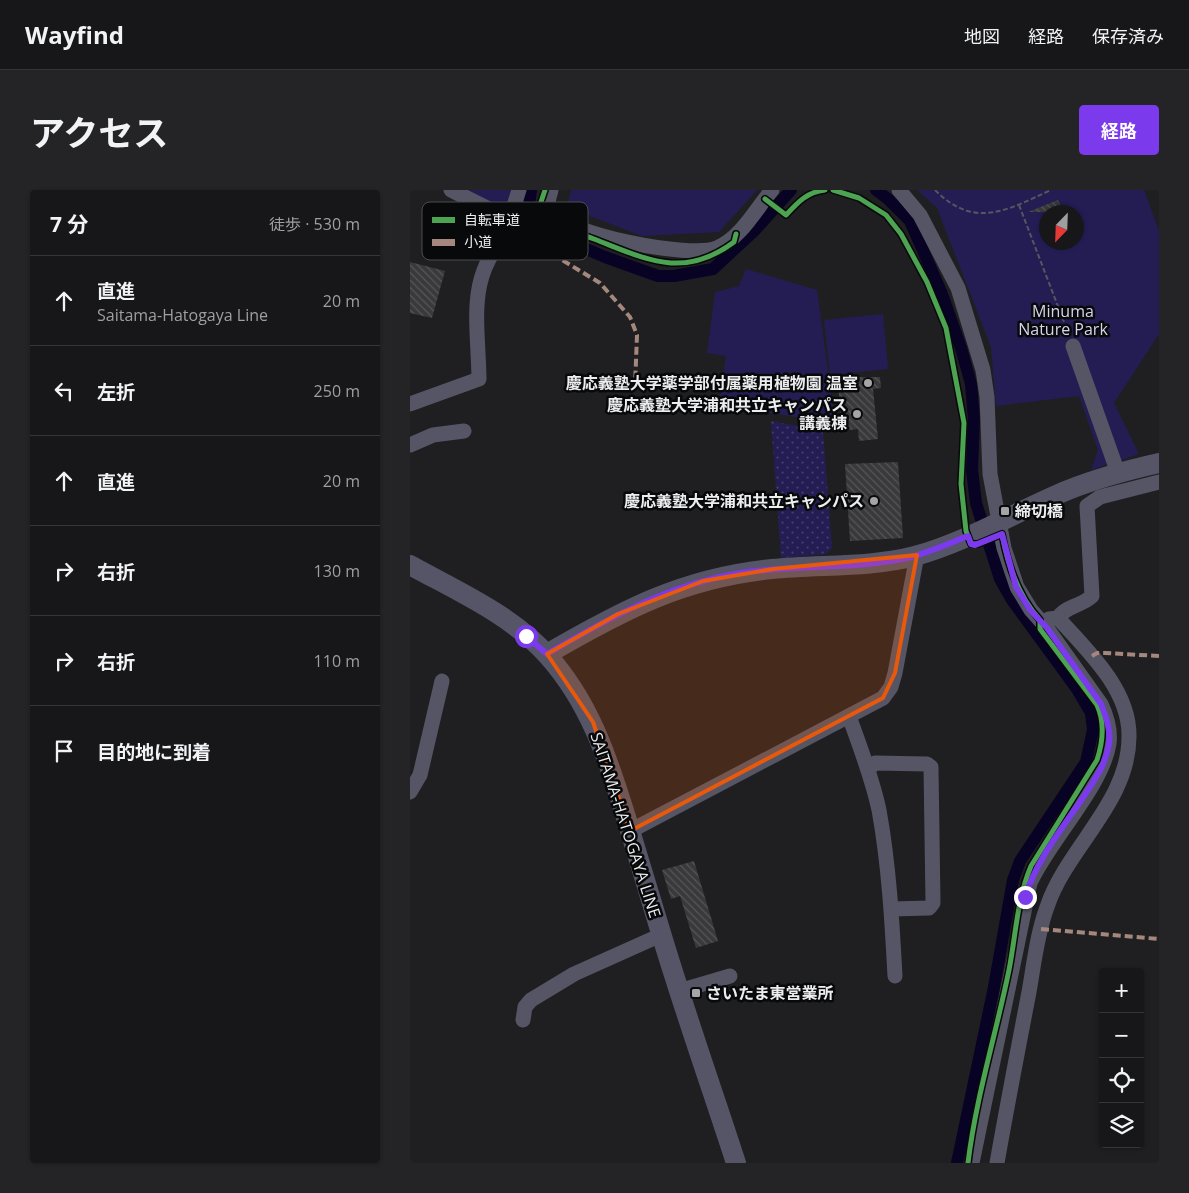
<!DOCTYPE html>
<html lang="ja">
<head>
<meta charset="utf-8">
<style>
	:root { --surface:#171719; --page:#242426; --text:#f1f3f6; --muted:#9e9fa2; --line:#363638; --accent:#7c3aed }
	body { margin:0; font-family:"Open Sans","Noto Sans JP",sans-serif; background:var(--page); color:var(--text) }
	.controls { position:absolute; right:15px; bottom:15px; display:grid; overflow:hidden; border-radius:5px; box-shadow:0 1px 4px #0004 }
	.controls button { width:45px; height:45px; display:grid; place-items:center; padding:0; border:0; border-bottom:1px solid var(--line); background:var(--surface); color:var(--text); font:25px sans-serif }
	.compass { position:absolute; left:629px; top:15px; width:45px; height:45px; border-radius:50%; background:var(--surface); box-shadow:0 1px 4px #0004; rotate:203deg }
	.stop { position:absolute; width:15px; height:15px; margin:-11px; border:4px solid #7c3aed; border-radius:50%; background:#fff }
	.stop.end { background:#7c3aed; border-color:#fff; box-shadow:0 1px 5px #0008 }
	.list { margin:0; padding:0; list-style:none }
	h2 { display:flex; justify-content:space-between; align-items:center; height:65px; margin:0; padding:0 20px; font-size:21px }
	h2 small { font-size:16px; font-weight:400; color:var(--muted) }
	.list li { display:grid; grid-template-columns:32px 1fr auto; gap:15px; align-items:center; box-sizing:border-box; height:90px; padding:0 20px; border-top:1px solid var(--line) }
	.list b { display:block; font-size:19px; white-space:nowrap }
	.list p { margin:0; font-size:16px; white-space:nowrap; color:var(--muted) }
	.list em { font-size:16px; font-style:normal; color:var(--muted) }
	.icon { flex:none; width:28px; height:28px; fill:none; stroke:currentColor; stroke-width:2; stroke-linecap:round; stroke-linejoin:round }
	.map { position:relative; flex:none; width:749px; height:973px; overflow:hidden; border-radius:5px }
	header { display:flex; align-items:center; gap:30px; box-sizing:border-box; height:70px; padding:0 25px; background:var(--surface); border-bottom:1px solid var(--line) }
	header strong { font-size:24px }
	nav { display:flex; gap:28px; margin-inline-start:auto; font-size:18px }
	.intro { display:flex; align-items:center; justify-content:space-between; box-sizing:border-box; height:120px; padding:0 30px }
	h1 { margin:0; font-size:35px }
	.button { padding:12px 22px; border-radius:5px; background:var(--accent); color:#fff; font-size:18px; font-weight:700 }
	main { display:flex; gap:30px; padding:0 30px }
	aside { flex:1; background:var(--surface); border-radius:5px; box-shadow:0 1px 4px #0004 }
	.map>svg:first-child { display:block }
</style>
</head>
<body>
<header>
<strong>Wayfind</strong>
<nav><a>地図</a><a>経路</a><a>保存済み</a></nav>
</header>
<div class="intro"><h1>アクセス</h1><a class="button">経路</a></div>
<main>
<aside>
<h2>7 分<small>徒歩 · 530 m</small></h2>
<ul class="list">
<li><svg class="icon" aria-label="ahead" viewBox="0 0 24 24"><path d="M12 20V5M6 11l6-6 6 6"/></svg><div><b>直進</b><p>Saitama-Hatogaya Line</p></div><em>20 m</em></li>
<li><svg class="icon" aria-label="left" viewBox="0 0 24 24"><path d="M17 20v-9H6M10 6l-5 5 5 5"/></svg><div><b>左折</b></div><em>250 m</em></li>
<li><svg class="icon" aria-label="ahead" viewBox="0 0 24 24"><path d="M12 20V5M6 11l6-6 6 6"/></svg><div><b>直進</b></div><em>20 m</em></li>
<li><svg class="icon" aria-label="right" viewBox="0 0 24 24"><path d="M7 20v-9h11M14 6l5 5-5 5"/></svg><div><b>右折</b></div><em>130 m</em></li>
<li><svg class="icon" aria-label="right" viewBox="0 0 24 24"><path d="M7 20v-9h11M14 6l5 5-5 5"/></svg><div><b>右折</b></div><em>110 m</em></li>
<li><svg class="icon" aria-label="arrive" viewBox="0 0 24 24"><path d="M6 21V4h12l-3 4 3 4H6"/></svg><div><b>目的地に到着</b></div></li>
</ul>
</aside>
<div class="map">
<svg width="749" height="973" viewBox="0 0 749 973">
	<defs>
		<pattern id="grass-dots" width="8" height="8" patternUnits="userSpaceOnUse" patternTransform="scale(1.25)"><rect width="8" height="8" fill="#241d54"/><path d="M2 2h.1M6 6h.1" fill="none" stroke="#443e6d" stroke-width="1.8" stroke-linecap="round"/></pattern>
		<pattern id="building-back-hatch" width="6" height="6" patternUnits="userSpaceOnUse" patternTransform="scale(1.25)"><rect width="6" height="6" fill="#39393b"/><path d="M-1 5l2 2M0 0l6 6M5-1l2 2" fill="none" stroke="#565658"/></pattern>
	</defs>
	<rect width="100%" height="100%" fill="#1f1f21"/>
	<polygon fill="url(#grass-dots)" points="361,231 413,241 422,358 416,364 371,368"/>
	<g fill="#241d54" fill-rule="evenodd">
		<polygon points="54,0 101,0 97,13 87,18"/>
		<polygon points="161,0 347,0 309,42 232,46 172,23 158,13"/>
		<path d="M507,0H734L749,41V144L704,213L729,264L681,280L688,260L669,206L586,216L581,157L527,18ZM636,22H666V52H636Z"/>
		<polygon points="336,79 407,100 425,233 309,215 316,166 297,163 305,102 329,96"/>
		<polygon points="473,124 478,179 420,185 414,130"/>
	</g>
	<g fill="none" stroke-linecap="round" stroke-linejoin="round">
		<polyline stroke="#080324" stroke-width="4" points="67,21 82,30"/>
		<g stroke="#080324" stroke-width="12">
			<polyline points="121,0 118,23 127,38 195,67 248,86 264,86 303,79 345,40 381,0"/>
			<polyline points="466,0 478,9 500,31 532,104 551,158 561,194 564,229 562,280 566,313 590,389 602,410 667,499 681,523 683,540 676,572 610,671 603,690 584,797 547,973"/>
		</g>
	</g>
	<g fill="url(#building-back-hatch)">
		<polygon points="648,10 654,22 618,22"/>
		<polygon points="0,72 35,81 22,128 0,123"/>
		<polygon points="441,187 470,187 471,198 463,199 468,249 449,251 448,239 431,241 428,188"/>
		<polygon points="488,272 493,348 440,351 435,274"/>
		<polygon points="284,671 308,751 286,758 270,706 261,709 252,680"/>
	</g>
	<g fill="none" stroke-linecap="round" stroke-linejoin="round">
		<g stroke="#565660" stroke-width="2" stroke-dasharray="5 2.5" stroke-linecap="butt">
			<path d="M525,0C565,40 597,20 641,0"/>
			<polyline points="609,15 659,145"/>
		</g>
		<g stroke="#555565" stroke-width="15">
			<polyline points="41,0 89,24 101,25 109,0"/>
			<path d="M141,0C140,6 136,13 139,19C154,45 281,69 307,58C331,48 346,19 362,0"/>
			<path d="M489,0L510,25L548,98L573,180L577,207L580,284L594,358L607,397L621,420L637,438L691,514C697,527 701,540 699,554C692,597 639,651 620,693L562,973"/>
			<polyline points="663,156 708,283"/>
			<path d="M0,214L69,189C68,127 55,85 103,37L101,25"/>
			<polyline points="0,255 23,245 54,241"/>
			<path d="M639,429L648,428C655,416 672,416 682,406L677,316L690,307L749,292"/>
			<path d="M439,526C450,557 462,587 469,620C479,675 482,731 485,786"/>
			<polyline points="458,579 465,573 517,574 521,577 523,713 519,718 482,719"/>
			<polyline points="0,602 10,585 32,491"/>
			<polyline points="220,641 473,508 481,497 485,483 507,365"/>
			<polyline points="269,801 320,786"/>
			<polyline points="113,830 115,817 121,810 164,784 251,745"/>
			<path d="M587,973C597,916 608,859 619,802C624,774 627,744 637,717C657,657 720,612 719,545C719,499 677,460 648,428"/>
		</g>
		<g stroke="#565567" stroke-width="20">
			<path d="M0,375C47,401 102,425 138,466C179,512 197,566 215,624C227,664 239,704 251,743C274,820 301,896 326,973"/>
			<path d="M137,464C213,420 273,388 362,379C409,374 459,378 505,366C559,351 607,321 658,300C688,288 718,280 749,273"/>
		</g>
		<g stroke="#a5887d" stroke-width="4" stroke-dasharray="8 4" stroke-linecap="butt">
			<polyline points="103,37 119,50 190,93 220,127 227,145 225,197"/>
			<polyline points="682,466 687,463 695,463 749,466"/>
			<polyline points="631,739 749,749"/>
		</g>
		<defs>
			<g id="cycleway">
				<path d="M135,0L129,18L134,30C148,39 168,43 184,49C236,69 273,90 324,52L326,44"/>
				<path d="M423,0L449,8L476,25L491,44L517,92L536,138L554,233L551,294L556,341L561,354H568L592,344C598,376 608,406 630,430V439L687,515C695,533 693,552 687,570L621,676C607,709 606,744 599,780C586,844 566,907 558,973"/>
				<path d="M355,9L376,25C388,12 397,2 415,0"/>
			</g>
		</defs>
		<use href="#cycleway" stroke="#08090a" stroke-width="8"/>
		<use href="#cycleway" stroke="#4ca352" stroke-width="5"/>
	</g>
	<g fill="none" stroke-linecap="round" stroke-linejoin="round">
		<path stroke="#7c3aed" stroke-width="6" d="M116,446L137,464C199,428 260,394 331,383C386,374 443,380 497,368C518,363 538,354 558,346L561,354L565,355L592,344L606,397L620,420L637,438L691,514C696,527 701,540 699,554C696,575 683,592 672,609C651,640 626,671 615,707"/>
	</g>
	<path fill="#e8590c" fill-opacity="0.2" stroke="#e8590c" stroke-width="4" stroke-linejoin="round" d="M507,365L485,483L473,508L220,641L183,532L137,464L208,424L293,391L363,379Z"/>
	<g fill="#a5a5a7" stroke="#08090a" stroke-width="2">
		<circle cx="458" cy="193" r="5"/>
		<circle cx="447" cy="224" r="5"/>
		<circle cx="464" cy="311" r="5"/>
		<rect x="590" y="316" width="10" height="10" rx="2.5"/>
		<rect x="281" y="798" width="10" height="10" rx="2.5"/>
	</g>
	<g text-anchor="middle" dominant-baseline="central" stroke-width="5" stroke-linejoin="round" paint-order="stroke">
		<g font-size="16" fill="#d3d4eb" stroke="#08090a">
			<text x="653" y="121">Minuma<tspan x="653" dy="18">Nature Park</tspan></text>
		</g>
		<g font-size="16" font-weight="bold" fill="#ededef" stroke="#08090a" text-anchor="end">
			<text x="448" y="193">慶応義塾大学薬学部付属薬用植物園 温室</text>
			<text x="437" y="215">慶応義塾大学浦和共立キャンパス<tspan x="437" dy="18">講義棟</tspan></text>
			<text x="454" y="311">慶応義塾大学浦和共立キャンパス</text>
			<text x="605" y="321" text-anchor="start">締切橋</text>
			<text x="296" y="803" text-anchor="start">さいたま東営業所</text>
		</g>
		<g font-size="16" fill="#ededef" stroke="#08090a">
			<text transform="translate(216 635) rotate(72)">SAITAMA-HATOGAYA LINE</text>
		</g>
	</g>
	<rect x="12" y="12" width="166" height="58" rx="8" fill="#08090a" stroke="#4d4d4f" stroke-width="1"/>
	<rect x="22" y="27" width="23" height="6" fill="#4ca352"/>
	<rect x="22" y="49" width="23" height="7" fill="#a5887d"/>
	<g font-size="14" fill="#ededef">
		<text x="54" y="35">自転車道</text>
		<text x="54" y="57">小道</text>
	</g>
</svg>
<div class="controls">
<button>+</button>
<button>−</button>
<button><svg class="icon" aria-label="locate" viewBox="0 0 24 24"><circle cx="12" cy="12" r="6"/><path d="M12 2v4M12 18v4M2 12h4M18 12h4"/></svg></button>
<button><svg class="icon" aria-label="layers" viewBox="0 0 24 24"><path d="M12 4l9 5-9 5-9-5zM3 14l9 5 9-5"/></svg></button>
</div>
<svg class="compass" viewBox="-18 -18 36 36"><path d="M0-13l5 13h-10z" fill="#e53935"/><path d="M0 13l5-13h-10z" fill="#9e9fa2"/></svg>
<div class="stop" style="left:116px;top:446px"></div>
<div class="stop end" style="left:615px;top:707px"></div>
</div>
</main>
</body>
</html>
